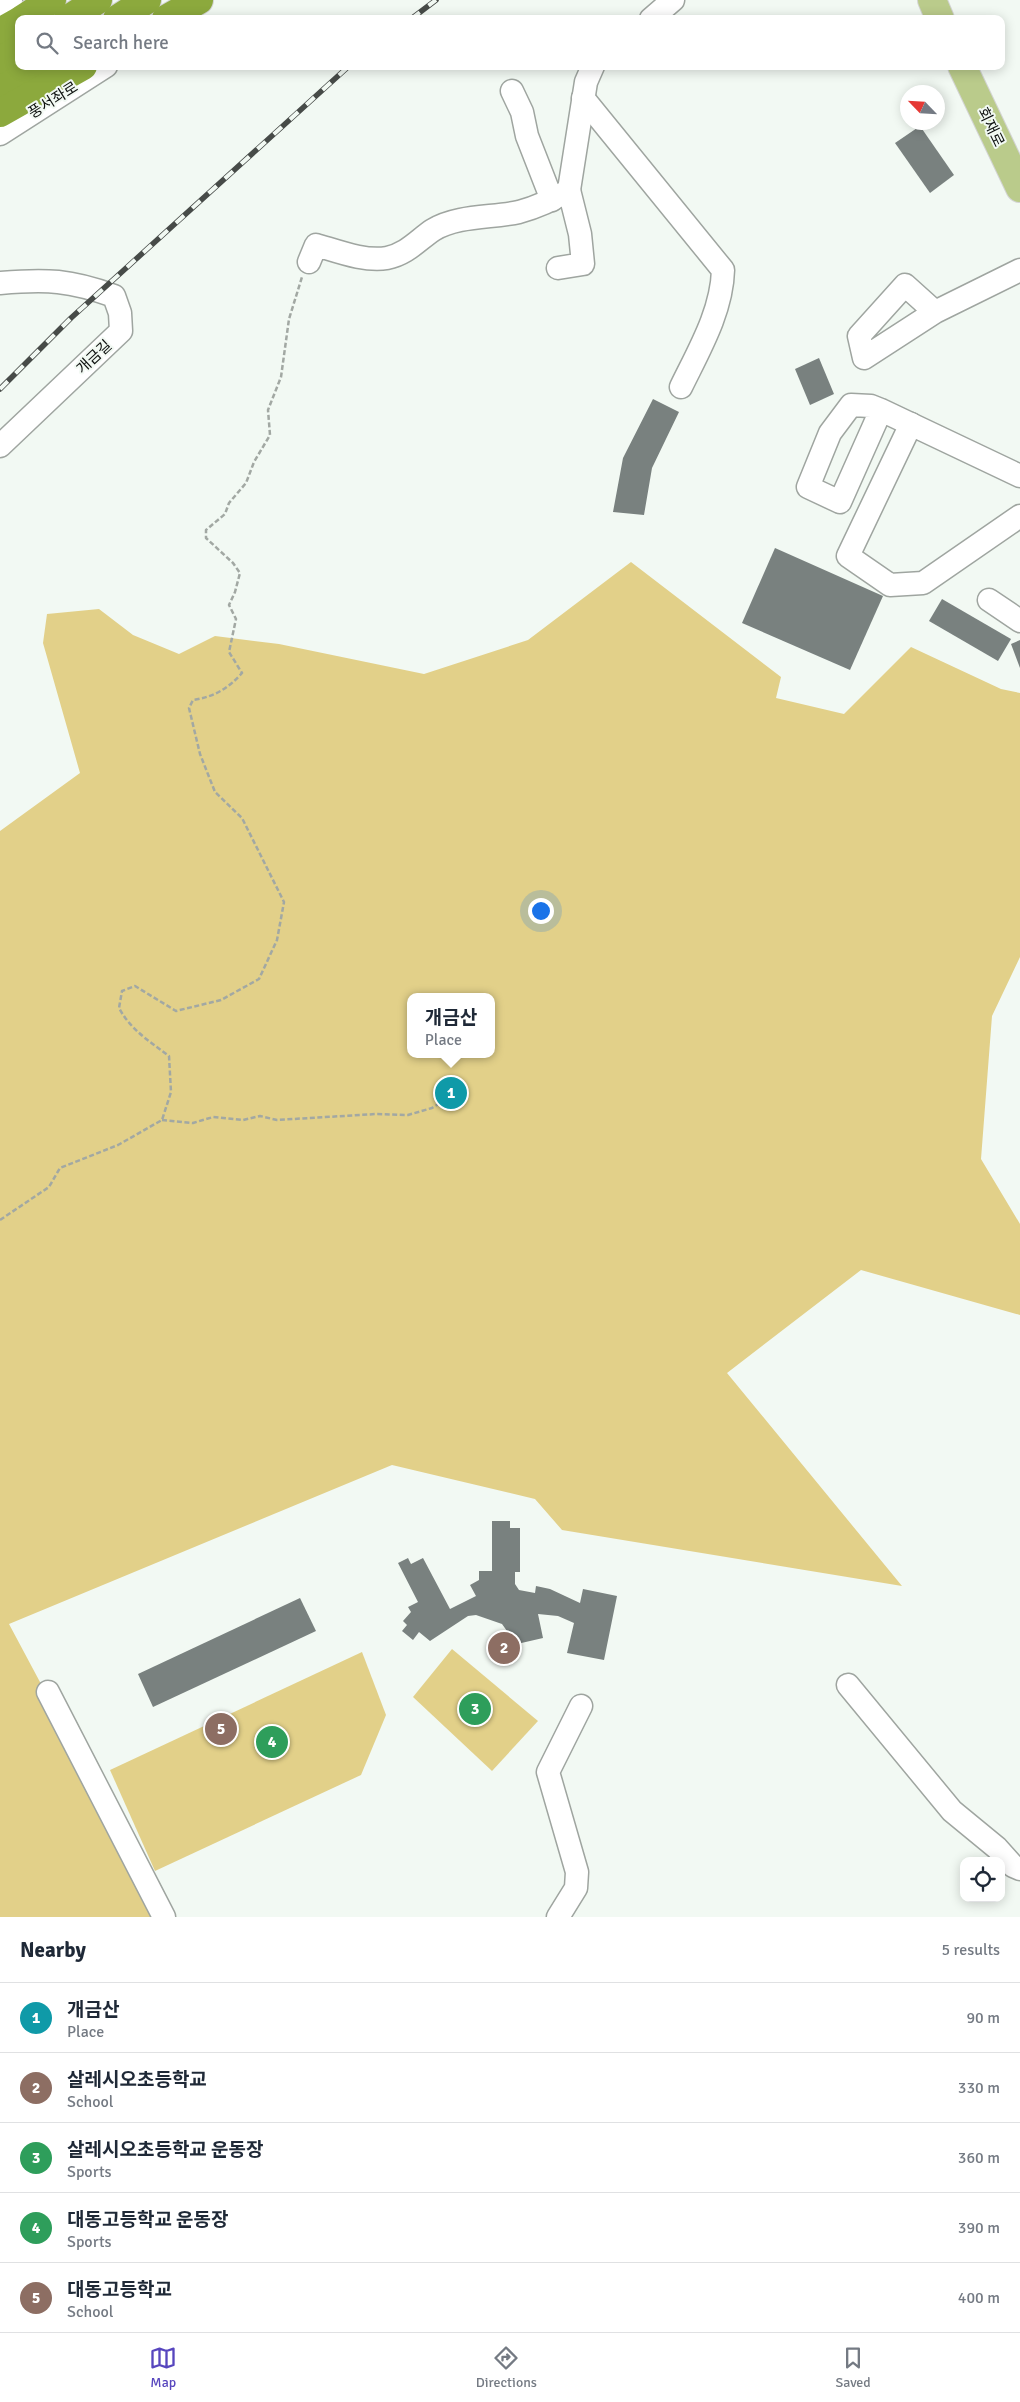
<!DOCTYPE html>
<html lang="en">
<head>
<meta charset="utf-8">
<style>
	:root { --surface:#fff; --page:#f6f6f7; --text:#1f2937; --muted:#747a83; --line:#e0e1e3; --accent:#5746be }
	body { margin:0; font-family:Signika,"Noto Sans KR",sans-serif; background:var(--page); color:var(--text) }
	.controls { position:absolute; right:15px; bottom:15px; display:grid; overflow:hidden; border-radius:10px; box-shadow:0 2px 12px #0003 }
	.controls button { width:45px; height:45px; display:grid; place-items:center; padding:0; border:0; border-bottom:1px solid var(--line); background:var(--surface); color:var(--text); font:25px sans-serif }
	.compass { position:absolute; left:900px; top:85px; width:45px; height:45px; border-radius:50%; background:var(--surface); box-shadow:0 2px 12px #0003; rotate:295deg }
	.you { position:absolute; left:540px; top:910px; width:18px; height:18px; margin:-12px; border:4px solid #fff; border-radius:50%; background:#1a73e8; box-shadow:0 0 0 8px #1a73e833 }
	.badge { display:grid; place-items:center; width:32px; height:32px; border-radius:50%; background:var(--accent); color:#fff; font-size:16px; font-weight:700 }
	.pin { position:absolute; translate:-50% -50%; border:2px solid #fff; box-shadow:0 1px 5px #0006 }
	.popup { position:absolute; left:407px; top:993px; width:88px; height:65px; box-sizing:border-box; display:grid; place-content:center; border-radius:10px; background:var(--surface); filter:drop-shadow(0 1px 4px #0005); font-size:16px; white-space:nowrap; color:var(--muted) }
	.popup b { font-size:19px; color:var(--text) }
	.popup::after { content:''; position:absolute; left:50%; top:100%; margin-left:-10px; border:10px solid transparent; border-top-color:var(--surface) }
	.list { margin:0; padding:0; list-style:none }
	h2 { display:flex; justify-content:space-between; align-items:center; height:65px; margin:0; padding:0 20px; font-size:21px }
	h2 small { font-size:16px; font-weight:400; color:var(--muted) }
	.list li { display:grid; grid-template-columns:32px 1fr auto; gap:15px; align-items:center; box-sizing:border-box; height:70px; padding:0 20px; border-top:1px solid var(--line) }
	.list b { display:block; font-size:19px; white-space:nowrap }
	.list p { margin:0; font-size:16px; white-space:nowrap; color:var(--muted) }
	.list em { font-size:16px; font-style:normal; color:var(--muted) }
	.icon { flex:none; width:28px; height:28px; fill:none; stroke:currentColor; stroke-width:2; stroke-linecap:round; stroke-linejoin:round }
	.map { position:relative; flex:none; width:1020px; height:1917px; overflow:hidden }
	.search { position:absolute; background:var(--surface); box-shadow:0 2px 12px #0003; left:15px; right:15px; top:15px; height:55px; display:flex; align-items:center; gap:12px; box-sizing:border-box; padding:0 18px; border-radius:10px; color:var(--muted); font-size:19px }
	.sheet { height:415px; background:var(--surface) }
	nav { display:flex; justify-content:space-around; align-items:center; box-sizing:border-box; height:70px; border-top:1px solid var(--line); background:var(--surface); font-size:14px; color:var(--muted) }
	nav a { display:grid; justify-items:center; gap:2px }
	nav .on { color:var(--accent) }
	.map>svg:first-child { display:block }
</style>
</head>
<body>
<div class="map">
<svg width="1020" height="1917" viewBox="0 0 1020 1917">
	<rect width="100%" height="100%" fill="#f2f9f3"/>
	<g fill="#e2d089" fill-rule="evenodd">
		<path d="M631,562L781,677L776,698L844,714L911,647L1001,689L1020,693V957L992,1016L981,1159L1020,1224V1315L861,1270L727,1373L902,1586L562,1530L535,1499L392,1465L9,1624L142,1873L152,1917H0V831L80,773L43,643L47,614L99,609L133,635L179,654L215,636L279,644L424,674L528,640ZM411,997H491V1054H411Z"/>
		<polygon points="452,1649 538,1721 492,1771 413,1697"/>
		<polygon points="362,1652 386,1715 361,1775 155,1871 110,1770"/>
	</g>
	<g fill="#79817f">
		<polygon points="920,126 954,175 930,193 895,143"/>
		<polygon points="819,358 834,394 810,405 795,369"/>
		<polygon points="653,399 679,412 652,468 644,515 613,512 623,458"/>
		<polygon points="775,548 883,596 850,670 742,623"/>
		<polygon points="942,599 1011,639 998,661 929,621"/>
		<polygon points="1020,640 1020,668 1011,644"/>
		<polygon points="492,1521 510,1521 510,1528 520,1528 520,1572 515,1572 515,1584 519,1590 535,1593 536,1586 550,1589 580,1603 583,1589 617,1596 604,1660 567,1653 574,1623 558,1616 538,1614 543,1638 517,1644 516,1639 512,1638 502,1624 476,1615 468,1616 430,1641 419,1632 413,1640 402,1631 407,1625 403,1621 411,1612 408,1607 418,1602 398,1563 408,1558 411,1564 423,1558 450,1609 476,1596 470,1585 479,1580 479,1571 492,1571"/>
		<polygon points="300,1598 316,1631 153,1707 138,1674"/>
	</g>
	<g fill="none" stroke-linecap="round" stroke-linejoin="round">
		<defs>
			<g id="minor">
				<polyline points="0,7 11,0"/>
				<polyline points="651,19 673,0"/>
				<polyline points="512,91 522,112 527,136 552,200"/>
				<path d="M583,98L723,270C722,311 699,350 681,387"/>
				<polyline points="0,134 106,66"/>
				<path d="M309,262L316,245C337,251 365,262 387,258C407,254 418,240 433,230C458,215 492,218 519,212C537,207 553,200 569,190L586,82L593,66"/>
				<polyline points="558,268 583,264 580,234 569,190"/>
				<path d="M0,283C47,279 70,280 114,296L120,313L121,331L0,446"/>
				<polyline points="935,312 905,285 859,336 864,358 935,312 1020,270"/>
				<polyline points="881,410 840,502 808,487 830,433 851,405 871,406 881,410 1020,476"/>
				<polyline points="911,424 848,556 890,585 923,583 1020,516"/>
				<polyline points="989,600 1020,621"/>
				<polyline points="848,1685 952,1811 997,1848 1013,1866 1020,1869"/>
				<polyline points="48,1692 164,1917"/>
				<polyline points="558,1917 576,1888 577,1872 548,1772 581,1706"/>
			</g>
			<g id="major">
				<polyline points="932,0 940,19"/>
				<polyline points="962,66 1020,188"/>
			</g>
			<g id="highway">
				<polyline points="22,19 52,0"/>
				<polyline points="68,19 98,0"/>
				<polyline points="117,19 147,0"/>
				<polyline points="166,19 199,0"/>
				<polyline points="0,32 19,21"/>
				<polyline points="0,61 19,49"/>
				<polyline points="0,91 40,66"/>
				<polyline points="0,113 83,66"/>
			</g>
		</defs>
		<use href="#minor" stroke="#9fa5a0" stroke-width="25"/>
		<use href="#major" stroke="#d3d4d3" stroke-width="30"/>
		<use href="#highway" stroke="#d3d4d3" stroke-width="30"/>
		<g stroke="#a2a8a3" stroke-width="2.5" stroke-dasharray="5 2.5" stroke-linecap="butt">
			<polyline points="162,1120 193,1123 213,1117 243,1120 260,1116 277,1120 376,1114 408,1115 432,1108 453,1095"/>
			<path d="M0,1220L49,1187L60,1168L118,1145L162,1120L171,1092L169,1056C150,1042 130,1029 119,1008L122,991L135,986L176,1011L221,1000L259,979L277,940L284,902L242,818L215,792L200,754L189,708L193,700C213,697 228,689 242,673L229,652L236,619L229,605L235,592L240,573L233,563L206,538V530L225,514L229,503L246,483L254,462L270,435L268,410L281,377L289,319L302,277"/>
		</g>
		<use href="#minor" stroke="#fff" stroke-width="22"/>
		<use href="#major" stroke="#bacb8b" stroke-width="28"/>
		<use href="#highway" stroke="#8ca93d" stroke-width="28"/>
		<defs>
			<g id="rail">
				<polyline points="411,19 436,0"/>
				<polyline points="0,389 71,318 349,66"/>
			</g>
		</defs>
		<use href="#rail" stroke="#474b48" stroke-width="5.5"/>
		<use href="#rail" stroke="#f2f9f3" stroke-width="4" stroke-dasharray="11" stroke-linecap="butt"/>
	</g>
	<g text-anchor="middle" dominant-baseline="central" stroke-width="4" stroke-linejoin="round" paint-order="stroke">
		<g font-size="15" fill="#0c0f0d" stroke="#f2f9f3">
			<text transform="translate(53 100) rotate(-32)">풍서좌로</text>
			<text transform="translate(991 127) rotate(64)">회재로</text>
			<text transform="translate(94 357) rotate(-43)">개금길</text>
		</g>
	</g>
</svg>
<div class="controls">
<button><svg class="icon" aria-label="locate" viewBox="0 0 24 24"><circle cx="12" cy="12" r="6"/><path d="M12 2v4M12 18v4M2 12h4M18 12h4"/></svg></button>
</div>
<svg class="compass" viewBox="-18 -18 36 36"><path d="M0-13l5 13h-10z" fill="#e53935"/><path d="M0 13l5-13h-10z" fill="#747a83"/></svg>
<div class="you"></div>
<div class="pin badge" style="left:451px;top:1093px;background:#0f9aa8">1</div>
<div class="popup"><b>개금산</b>Place</div>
<div class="pin badge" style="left:504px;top:1648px;background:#8d6e63">2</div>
<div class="pin badge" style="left:475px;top:1709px;background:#2e9e5b">3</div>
<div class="pin badge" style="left:272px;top:1742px;background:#2e9e5b">4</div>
<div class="pin badge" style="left:221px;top:1729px;background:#8d6e63">5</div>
<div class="search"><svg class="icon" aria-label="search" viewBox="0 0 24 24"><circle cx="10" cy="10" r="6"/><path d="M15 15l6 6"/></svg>Search here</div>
</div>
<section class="sheet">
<h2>Nearby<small>5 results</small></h2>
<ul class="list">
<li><span class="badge" style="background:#0f9aa8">1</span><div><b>개금산</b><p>Place</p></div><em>90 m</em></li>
<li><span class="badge" style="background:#8d6e63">2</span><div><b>살레시오초등학교</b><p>School</p></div><em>330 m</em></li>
<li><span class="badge" style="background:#2e9e5b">3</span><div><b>살레시오초등학교 운동장</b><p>Sports</p></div><em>360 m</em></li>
<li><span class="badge" style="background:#2e9e5b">4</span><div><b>대동고등학교 운동장</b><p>Sports</p></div><em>390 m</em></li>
<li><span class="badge" style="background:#8d6e63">5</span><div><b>대동고등학교</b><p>School</p></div><em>400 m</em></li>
</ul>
</section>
<nav>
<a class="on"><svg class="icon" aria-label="map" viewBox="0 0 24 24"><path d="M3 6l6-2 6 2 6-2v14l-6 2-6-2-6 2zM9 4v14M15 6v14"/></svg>Map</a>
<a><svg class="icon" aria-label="directions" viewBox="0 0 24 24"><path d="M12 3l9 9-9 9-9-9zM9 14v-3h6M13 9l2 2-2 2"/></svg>Directions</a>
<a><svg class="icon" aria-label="saved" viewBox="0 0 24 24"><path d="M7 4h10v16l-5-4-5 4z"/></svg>Saved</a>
</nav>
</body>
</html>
